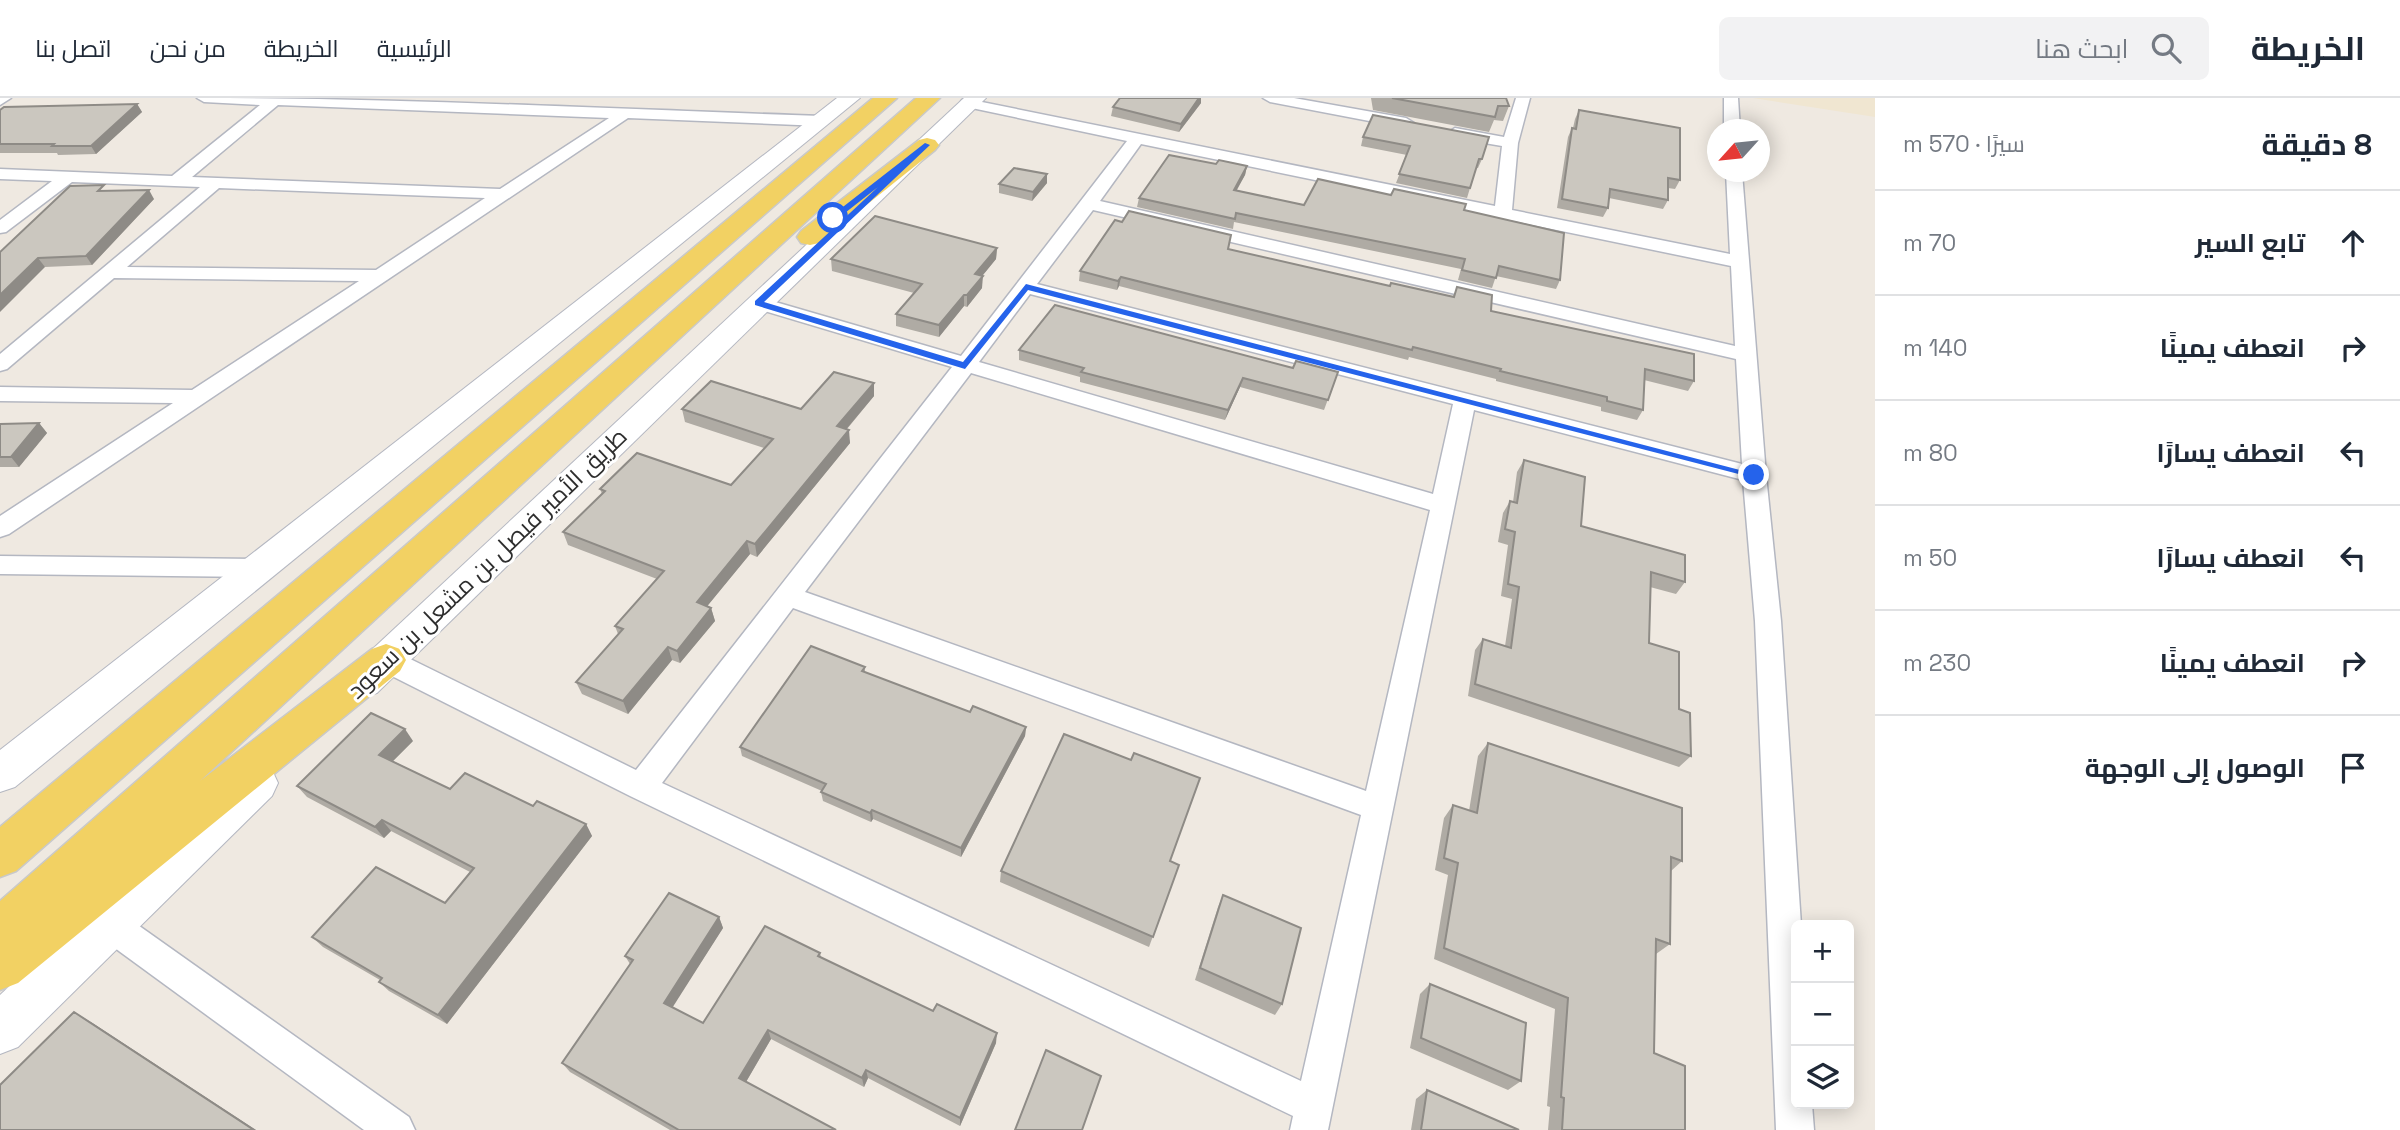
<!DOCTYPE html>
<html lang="ar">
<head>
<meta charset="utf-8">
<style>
	:root { --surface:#fff; --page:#f2f2f3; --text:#1f2937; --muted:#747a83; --line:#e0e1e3 }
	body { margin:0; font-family:"Space Grotesk",Cairo,sans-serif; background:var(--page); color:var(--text); direction:rtl }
	.controls { position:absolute; right:21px; bottom:21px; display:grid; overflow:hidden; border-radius:10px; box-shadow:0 4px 18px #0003 }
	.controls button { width:63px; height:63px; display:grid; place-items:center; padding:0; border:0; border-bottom:2px solid var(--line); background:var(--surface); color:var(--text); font:35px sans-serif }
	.compass { position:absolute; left:1707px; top:21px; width:63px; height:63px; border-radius:50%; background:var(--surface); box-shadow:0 4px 18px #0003; rotate:243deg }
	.stop { position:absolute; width:21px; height:21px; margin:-16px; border:5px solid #2563eb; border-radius:50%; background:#fff }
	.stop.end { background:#2563eb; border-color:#fff; box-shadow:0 2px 7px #0008 }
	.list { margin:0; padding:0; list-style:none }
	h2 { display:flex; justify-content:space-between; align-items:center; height:91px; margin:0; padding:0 28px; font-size:30px }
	h2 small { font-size:23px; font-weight:400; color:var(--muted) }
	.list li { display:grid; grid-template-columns:46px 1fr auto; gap:21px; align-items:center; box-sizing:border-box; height:105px; padding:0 28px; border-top:2px solid var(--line) }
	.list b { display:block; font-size:26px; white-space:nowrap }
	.list em { font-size:23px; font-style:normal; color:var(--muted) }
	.icon { flex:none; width:38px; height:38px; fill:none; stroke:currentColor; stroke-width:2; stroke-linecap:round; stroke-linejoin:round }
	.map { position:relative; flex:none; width:1875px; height:1032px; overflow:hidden; direction:ltr }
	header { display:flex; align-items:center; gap:42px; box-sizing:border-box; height:98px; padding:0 35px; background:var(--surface); border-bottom:2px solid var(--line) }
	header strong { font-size:33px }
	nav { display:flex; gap:38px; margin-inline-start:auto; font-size:24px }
	.search { width:490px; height:63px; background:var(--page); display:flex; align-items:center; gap:18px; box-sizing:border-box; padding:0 24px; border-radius:10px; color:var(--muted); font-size:26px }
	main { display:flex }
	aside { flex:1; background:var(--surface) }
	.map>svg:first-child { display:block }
</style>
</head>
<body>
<header>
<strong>الخريطة</strong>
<div class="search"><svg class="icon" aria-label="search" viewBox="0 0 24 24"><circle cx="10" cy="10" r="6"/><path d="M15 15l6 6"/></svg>ابحث هنا</div>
<nav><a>الرئيسية</a><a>الخريطة</a><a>من نحن</a><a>اتصل بنا</a></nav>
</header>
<main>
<aside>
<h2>8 دقيقة<small>سيرًا · 570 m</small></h2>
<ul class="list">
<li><svg class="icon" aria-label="ahead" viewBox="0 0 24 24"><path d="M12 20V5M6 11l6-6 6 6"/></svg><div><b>تابع السير</b></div><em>70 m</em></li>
<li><svg class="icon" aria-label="right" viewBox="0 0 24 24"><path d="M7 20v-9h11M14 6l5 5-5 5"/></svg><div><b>انعطف يمينًا</b></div><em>140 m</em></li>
<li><svg class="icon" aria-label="left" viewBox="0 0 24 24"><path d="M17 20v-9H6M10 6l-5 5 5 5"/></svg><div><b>انعطف يسارًا</b></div><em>80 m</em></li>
<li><svg class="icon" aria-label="left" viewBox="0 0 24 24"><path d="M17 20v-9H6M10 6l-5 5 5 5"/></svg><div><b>انعطف يسارًا</b></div><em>50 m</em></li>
<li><svg class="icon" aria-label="right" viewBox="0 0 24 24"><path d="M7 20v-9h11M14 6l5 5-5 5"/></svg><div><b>انعطف يمينًا</b></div><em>230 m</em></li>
<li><svg class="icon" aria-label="arrive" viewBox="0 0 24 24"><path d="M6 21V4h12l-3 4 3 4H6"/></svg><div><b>الوصول إلى الوجهة</b></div></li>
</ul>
</aside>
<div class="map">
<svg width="1875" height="1032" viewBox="0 0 1875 1032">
	<rect width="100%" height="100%" fill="#efe9e1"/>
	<polygon fill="#f0e6d1" points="1753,0 1875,0 1875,19"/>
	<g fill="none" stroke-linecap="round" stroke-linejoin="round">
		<defs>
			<g id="minor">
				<polygon points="0,0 11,0 0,7"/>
				<path d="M197,0C405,0 614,11 822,18L830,23L822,28L628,20L9,436L0,439V418L173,305L0,303V289L192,292L359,183L114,180L7,271L0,273V256L200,89L72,84L6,134L0,135V122L52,83L0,81V71L172,78L260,7L204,4ZM278,7L609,20L500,91L192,79ZM219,90L485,100L376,172L127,169Z"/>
				<polygon points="1263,0 1294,0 1406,20 1414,25 1406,30 1270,4"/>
				<path d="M1516,0H1530L1518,45L1512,112L1730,156L1726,74H1742L1766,377L1781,523L1801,827H1796V1006H1812L1814,1032H1776L1755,523L1743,382L1474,312L1328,1032H1290L1293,1018L630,698L376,570L372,562L376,554L386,551L396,554L636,672L952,269L751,209L748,205L751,201H765L961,258L1127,43L967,9L960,5L962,2L967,1L1495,108L1502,48L1455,40L1447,35L1455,30L1504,39ZM1141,46L1731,168L1735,248L1100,103ZM1093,112L1736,261L1742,366L1037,186ZM1030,196L1453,306L1433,396L979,264ZM971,275L1430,412L1366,693L805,494ZM793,510L1361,717L1301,983L662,685Z"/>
				<polygon points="1724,0 1738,0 1740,32 1724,32"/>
				<polygon points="0,458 259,461 268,464 272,470 268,476 259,479 0,476"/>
				<polygon points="109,810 121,815 409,1019 415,1032 364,1032 97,837 92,826 97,815"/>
			</g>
			<g id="secondary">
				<polygon points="837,0 860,0 15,689 0,694 0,652"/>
				<polygon points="964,0 986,0 377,595 363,599 349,595 344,584 349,573"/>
				<polygon points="257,667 272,672 278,685 272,698 18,949 0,956 0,897 242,672"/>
			</g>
			<g id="primary">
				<polygon points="873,0 897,0 16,773 0,779 0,729"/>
				<polygon points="916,0 940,0 200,683 372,551 386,546 400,551 406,562 400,573 18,885 0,892 0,803"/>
				<polygon points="927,40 935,42 939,47 935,52 819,145 810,147 801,145 797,139 801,133 919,42"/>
			</g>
		</defs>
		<use href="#minor" stroke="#b4b7c1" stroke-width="3"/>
		<use href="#secondary" stroke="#b4b7c1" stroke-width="2"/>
		<use href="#primary" stroke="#c9c9c9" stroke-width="3"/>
		<use href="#minor" fill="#fff" fill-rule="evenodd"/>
		<use href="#secondary" fill="#fff" fill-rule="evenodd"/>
		<use href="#primary" fill="#f2d163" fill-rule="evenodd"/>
	</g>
	<g fill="#afaba4">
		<polygon points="1120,0 1201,0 1201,5 1179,34 1111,18 1113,9"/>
		<polygon points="1371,0 1506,0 1509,8 1503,23 1494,22 1489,34 1373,12"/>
		<polygon points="137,6 142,14 96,56 58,57 57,55 0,55 0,12"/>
		<polygon points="1579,12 1680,82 1675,91 1668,90 1668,102 1663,111 1609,100 1608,110 1603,119 1557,110 1568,39 1572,30 1573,30 1575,21"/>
		<polygon points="1363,39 1482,61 1478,70 1476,70 1467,100 1396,85 1407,57 1361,48"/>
		<polygon points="1216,66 1247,68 1245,77 1236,92 1304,107 1391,97 1464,112 1560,182 1556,191 1496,178 1492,190 1458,182 1461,171 1234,124 1233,131 1137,109 1139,100"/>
		<polygon points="1047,85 1032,103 999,95 999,86"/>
		<polygon points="107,93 154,101 92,167 45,169 0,154"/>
		<polygon points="997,150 996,161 982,178 982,190 967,209 964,208 939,239 896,228 896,216 914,195 832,173 831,161"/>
		<polygon points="1228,151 1390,188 1453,199 1457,189 1491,213 1694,283 1688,293 1644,282 1643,312 1637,322 1601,313 1601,309 1496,283 1496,281 1409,259 1408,262 1119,188 1117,192 1079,183 1080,173"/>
		<polygon points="1019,252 1293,270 1338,274 1324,312 1240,289 1225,322 1080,284 1080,279 1019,262"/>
		<polygon points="874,285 874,298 847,331 850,345 757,459 750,456 707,508 711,510 715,523 680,565 672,562 628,616 582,596 576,584 618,536 615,528 657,481 568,447 563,434 602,396 600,391 731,387 764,350 685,324 682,311 801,311"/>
		<polygon points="39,325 47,335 19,369 0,369 0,326"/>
		<polygon points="1524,362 1581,428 1685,484 1676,496 1650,489 1649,545 1679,611 1691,658 1679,669 1468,598 1475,552 1483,541 1505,548 1512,501 1501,498 1508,447 1498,444 1503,415 1510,403 1513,404 1517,374"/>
		<polygon points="865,569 865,574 970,614 1026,629 1025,638 961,759 873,721 871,724 823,703 821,694 822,693 742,658 740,649"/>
		<polygon points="413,643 393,663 450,691 533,708 586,726 592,738 447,926 389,893 379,884 380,882 323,849 312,839 445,805 470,774 391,733 384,740 307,699 297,688"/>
		<polygon points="1488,645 1682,763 1671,773 1670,846 1656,856 1654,955 1685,1032 1548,1032 1550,1009 1547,1008 1555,911 1434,861 1448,777 1435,772 1444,720 1453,707 1469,713 1478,658"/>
		<polygon points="1170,763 1179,767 1149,849 1000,784 1001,773"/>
		<polygon points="1223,797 1282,906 1275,917 1195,882 1218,809"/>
		<polygon points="719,819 723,830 672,909 703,925 820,855 821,859 996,945 960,1028 868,980 864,989 771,941 746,984 836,1032 670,1032 570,974 562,965 630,866 625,858"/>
		<polygon points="1430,886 1521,983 1508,992 1410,950 1420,896"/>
		<polygon points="1427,992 1519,1032 1411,1032 1416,1001"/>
	</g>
	<g fill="#8e8b86">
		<polygon points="1199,0 1201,0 1201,5 1179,34 1181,26"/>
		<polygon points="137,6 142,14 96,56 91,48"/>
		<polygon points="1247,68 1245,77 1232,101 1234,92"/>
		<polygon points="1047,76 1047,85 1032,103 1033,94"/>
		<polygon points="149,92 154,101 92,167 86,158"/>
		<polygon points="997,150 996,161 974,188 975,176"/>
		<polygon points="38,160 45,169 0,214 0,197"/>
		<polygon points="983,178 982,190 967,209 967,197"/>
		<polygon points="1121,179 1119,188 1117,192 1118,183"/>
		<polygon points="964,197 964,208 939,239 939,227"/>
		<polygon points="1243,280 1240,289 1225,322 1228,312"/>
		<polygon points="874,285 874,298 838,341 837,328"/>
		<polygon points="39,325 47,335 19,369 11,359"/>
		<polygon points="849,332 850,345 757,459 755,446"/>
		<polygon points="747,443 750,456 700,517 697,504"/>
		<polygon points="711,510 715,523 680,565 677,553"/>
		<polygon points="668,549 672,562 628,616 623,603"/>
		<polygon points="1026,629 1025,638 961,759 961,750"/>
		<polygon points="405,631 413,643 388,668 379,657"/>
		<polygon points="872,712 873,721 871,724 870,715"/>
		<polygon points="382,722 391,733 384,740 375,729"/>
		<polygon points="586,726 592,738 447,926 438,917"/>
		<polygon points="719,819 723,830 669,915 664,905"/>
		<polygon points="74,914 94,926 256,1032 254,1032"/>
		<polygon points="768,932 771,941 743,989 739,980"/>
		<polygon points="997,935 996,945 960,1028 960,1020"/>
		<polygon points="866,972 868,980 864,989 862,980"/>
	</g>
	<g fill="#cbc7bf" stroke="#8e8b86" stroke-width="2">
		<polygon points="1120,0 1199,0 1181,26 1113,9"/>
		<polygon points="1392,0 1506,0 1509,8 1498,8 1495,19"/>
		<polygon points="137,6 91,48 52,48 54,46 0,46 0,12 4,9"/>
		<polygon points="1579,12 1680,30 1680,82 1668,80 1668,102 1610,91 1608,110 1562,101 1572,30 1576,31"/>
		<polygon points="1373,17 1489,39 1482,61 1479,61 1470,90 1399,76 1410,48 1363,39"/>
		<polygon points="1169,57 1216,66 1219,62 1247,68 1234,92 1304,107 1318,81 1391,97 1394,91 1466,106 1464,112 1564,135 1560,182 1499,168 1496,180 1462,172 1465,161 1236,115 1235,121 1139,100"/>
		<polygon points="1014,70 1047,76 1033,94 999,86"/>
		<polygon points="104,87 98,93 149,92 86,158 38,160 0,197 0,154 70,88"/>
		<polygon points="1129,113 1231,137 1228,151 1390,188 1391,185 1454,199 1457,189 1492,197 1491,213 1694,256 1694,283 1645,271 1643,312 1607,303 1607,299 1500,273 1501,271 1413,249 1412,252 1121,179 1118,183 1080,173 1115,122 1122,124"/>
		<polygon points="875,118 997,150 975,176 983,178 967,197 964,197 939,227 896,216 922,186 831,161"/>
		<polygon points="1055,207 1293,270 1296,263 1338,274 1328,302 1243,280 1228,312 1081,274 1084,270 1019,252"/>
		<polygon points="834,274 874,285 837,328 849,332 755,446 747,443 697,504 711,510 677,553 668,549 623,603 576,584 623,531 615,528 664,473 563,434 605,393 600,391 637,355 731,387 773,341 682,311 711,283 801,311"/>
		<polygon points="39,325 11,359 0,359 0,326"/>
		<polygon points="1524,362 1585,379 1581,428 1685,457 1685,484 1651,474 1649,545 1679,554 1679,611 1690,615 1691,658 1475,586 1483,541 1511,550 1519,489 1508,486 1515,434 1505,431 1510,403 1517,405"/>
		<polygon points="811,548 865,569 862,573 970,614 973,608 1026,629 961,750 872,712 870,715 821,694 826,686 740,649"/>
		<polygon points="371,615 405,631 379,657 450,691 465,675 533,708 537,703 586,726 438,917 379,884 382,880 312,839 376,769 445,805 474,770 382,722 375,729 297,688"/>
		<polygon points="1064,636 1131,662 1134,655 1200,680 1170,763 1179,767 1153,839 1001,773"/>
		<polygon points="1488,645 1682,710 1682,763 1671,759 1670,846 1656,841 1654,955 1685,968 1685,1032 1562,1032 1564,1000 1561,999 1568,900 1444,850 1458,765 1444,760 1453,707 1477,715"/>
		<polygon points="669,795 719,819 664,905 703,925 765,828 820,855 818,858 933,913 937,906 997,935 960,1020 866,972 862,980 768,932 739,980 836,1032 679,1032 562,965 633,862 625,858"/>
		<polygon points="1223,797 1301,830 1282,906 1200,870"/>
		<polygon points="1430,886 1526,925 1521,983 1421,940"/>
		<polygon points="74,914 254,1032 0,1032 0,987"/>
		<polygon points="1046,952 1101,978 1082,1032 1015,1032"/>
		<polygon points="1427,992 1519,1032 1421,1032"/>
	</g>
	<polygon fill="#2563eb" points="925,45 930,47 764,204 963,264 1026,186 1759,377 1754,380 1028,192 965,271 755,207 755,203 878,89 836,122 830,122 830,119"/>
	<g text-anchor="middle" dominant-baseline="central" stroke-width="6" stroke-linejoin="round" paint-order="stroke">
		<g font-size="24" fill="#2e2e2e" stroke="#fff">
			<text transform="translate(487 465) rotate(-44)">طريق الأمير فيصل بن مشعل بن سعود</text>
		</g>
	</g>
</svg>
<div class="controls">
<button>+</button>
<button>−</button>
<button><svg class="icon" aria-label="layers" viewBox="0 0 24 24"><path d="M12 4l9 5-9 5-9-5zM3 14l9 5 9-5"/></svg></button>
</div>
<svg class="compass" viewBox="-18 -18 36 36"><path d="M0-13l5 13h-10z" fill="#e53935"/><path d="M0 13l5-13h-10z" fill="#747a83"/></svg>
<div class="stop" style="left:833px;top:120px"></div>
<div class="stop end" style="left:1754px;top:377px"></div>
</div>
</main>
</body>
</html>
